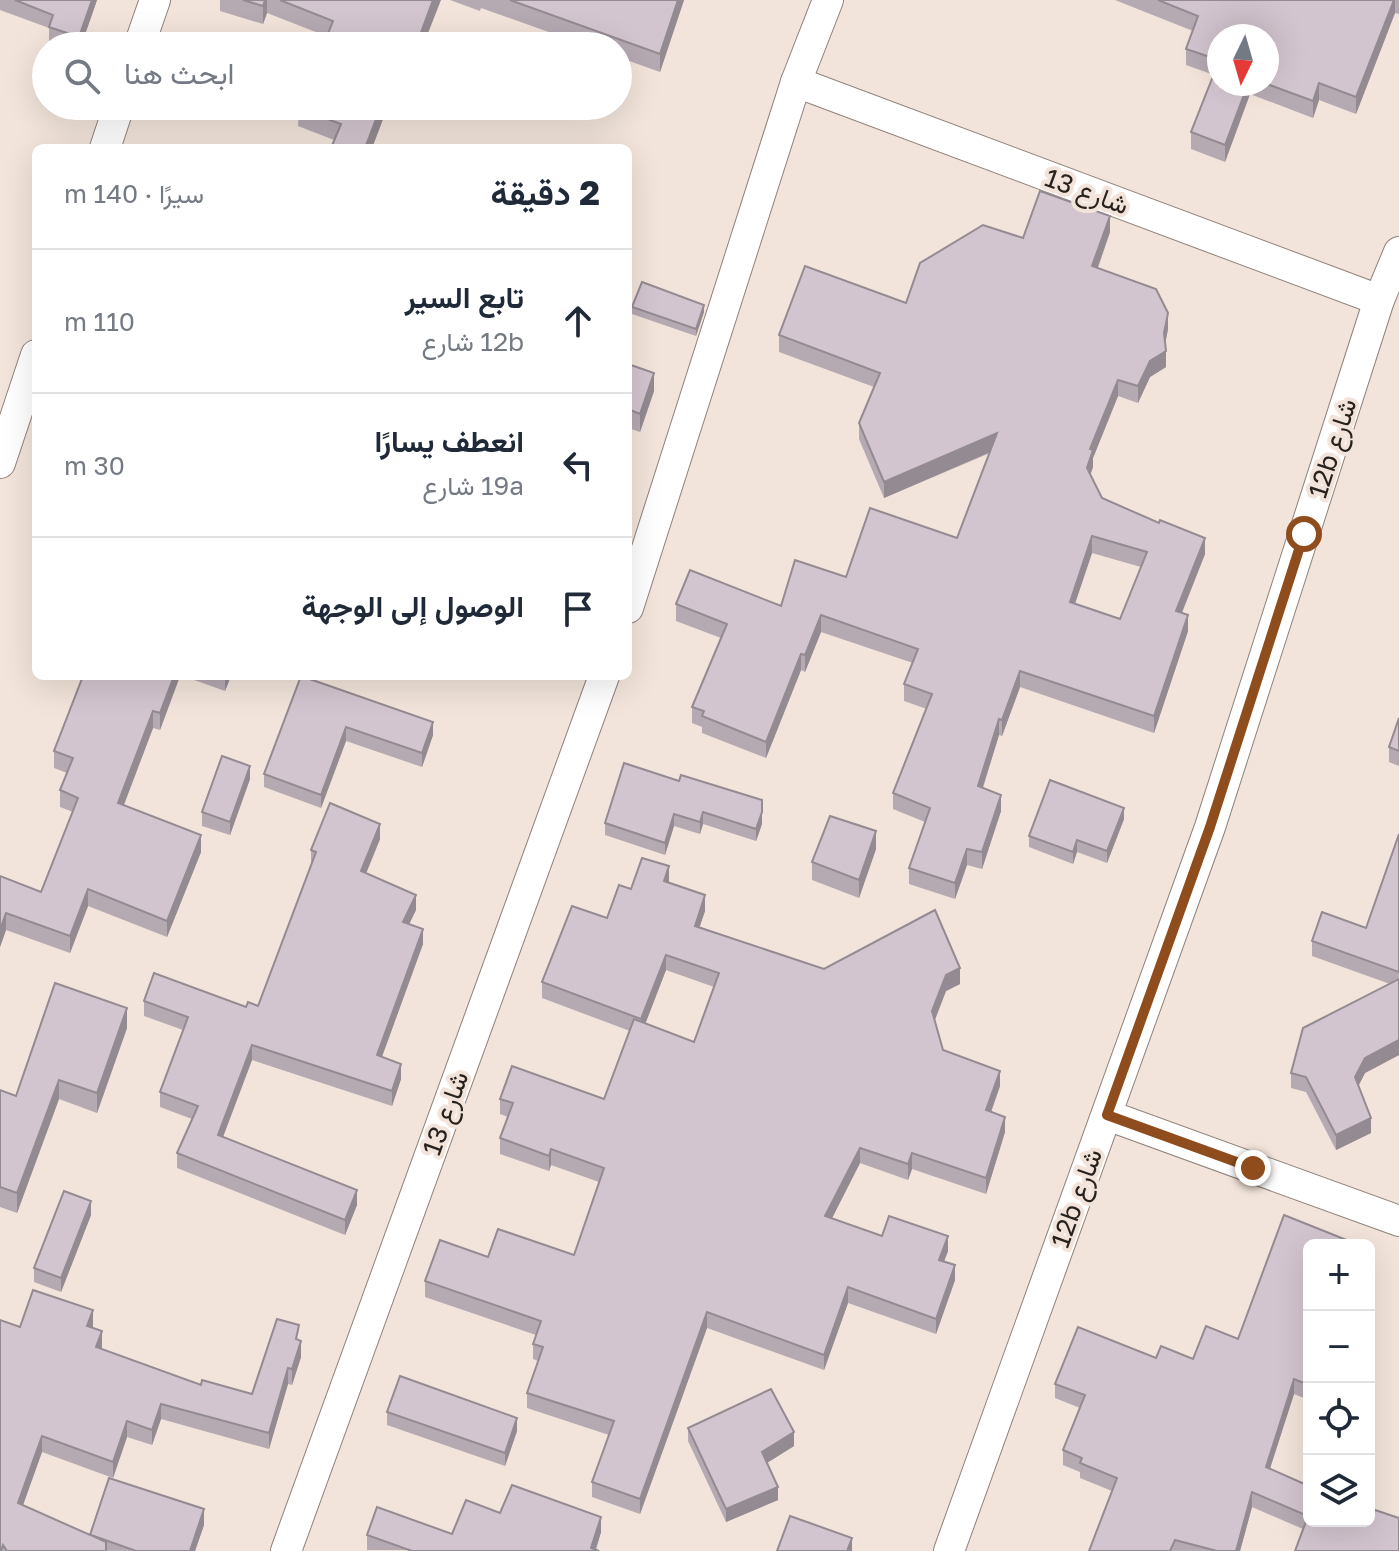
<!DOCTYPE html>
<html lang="ar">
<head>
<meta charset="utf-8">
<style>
	:root { --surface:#fff; --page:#f2f2f3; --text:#1f2937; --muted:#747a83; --line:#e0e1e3 }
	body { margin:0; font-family:"Golos Text",Vazirmatn,sans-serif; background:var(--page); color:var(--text); direction:rtl }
	.controls { position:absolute; right:24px; bottom:24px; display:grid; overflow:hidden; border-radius:12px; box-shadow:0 8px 32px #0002 }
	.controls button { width:72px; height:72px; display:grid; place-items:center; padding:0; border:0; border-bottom:2px solid var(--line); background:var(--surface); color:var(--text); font:40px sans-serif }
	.compass { position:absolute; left:1207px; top:24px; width:72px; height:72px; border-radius:50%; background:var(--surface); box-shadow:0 8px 32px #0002; rotate:185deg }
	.stop { position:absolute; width:24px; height:24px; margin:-18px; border:6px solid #8f4c1d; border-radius:50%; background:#fff }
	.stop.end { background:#8f4c1d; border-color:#fff; box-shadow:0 2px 8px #0008 }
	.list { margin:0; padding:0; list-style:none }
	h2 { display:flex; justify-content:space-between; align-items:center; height:104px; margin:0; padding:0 32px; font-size:34px }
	h2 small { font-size:26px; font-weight:400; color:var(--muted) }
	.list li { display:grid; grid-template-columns:52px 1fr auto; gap:24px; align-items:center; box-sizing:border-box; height:144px; padding:0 32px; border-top:2px solid var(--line) }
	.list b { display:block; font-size:30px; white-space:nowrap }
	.list p { margin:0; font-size:26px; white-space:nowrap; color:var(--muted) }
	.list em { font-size:26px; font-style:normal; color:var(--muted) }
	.icon { flex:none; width:44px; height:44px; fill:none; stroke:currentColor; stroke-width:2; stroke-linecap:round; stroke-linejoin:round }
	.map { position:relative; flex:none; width:1399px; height:1551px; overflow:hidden; direction:ltr }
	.search { position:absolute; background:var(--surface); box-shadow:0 8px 32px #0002; left:32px; top:32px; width:600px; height:88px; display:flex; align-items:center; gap:20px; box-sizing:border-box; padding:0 28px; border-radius:44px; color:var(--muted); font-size:30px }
	.panel { position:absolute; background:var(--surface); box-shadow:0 8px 32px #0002; left:32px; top:144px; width:600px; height:536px; border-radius:12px; direction:rtl }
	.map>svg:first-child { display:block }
</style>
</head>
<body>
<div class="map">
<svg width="1399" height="1551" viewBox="0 0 1399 1551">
	<rect width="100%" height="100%" fill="#f2e4da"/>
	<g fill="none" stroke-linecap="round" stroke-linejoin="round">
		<defs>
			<g id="minor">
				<polyline points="139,46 155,0"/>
				<polyline points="796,82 1379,300"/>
				<polyline points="105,148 119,106"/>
				<polyline points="0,463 36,355"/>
				<polyline points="628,608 796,82 828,0"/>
				<polyline points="1107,1115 1399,1221"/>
				<polyline points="286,1551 604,676"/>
				<polyline points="949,1551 1210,827 1379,300 1399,252"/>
			</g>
		</defs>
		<use href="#minor" stroke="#8f8279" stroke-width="32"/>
		<use href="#minor" stroke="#fff" stroke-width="30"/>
	</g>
	<g fill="#b5a9b2" fill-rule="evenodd">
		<polygon points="0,0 97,0 81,46 60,46 49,42 49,28 0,10"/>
		<polygon points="220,0 441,0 326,36 267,13 263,24 220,11"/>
		<polygon points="450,0 684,0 660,72 618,57 618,46 588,46 481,8 480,11"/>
		<path d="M1115,0H1399V14L1395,13L1356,114L1319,100L1313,118L1250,94L1225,162L1191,149V132L1214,75L1186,65V49L1193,31ZM1219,36L1267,84H1219Z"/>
		<polygon points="299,106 388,106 372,148 331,148 334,140 298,126"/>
		<path d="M1110,232L1098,268L1168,329L1165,343L1166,367L1150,377L1138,403L1118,396L1093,458V467L1090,475L1102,498L1205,554L1182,613L1188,631L1154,733L1020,687L1002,736L999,735L983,788L1001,811L982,869L967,865L955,899L909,884V868L925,822L893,809V793L927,709L904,701V684L913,663L821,632L805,672L801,670L766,758L702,733V727L692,723V707L721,638L676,621V604L781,606L846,577L957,538L990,453L884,498L859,439V423L874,387L779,352V335L906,303L1023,238ZM1092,553L1141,567L1120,619L1075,604Z"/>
		<polygon points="632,307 704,312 696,336 632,314"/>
		<polygon points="628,364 654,391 640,432 628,428"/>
		<polygon points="180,676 160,730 153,728 124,805 201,852 167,937 88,906 70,953 6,930 0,947 0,876 41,892 73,812 60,807 60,790 67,773 54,768 54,751"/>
		<polygon points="183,676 231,676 225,691"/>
		<polygon points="301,676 433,735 422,767 346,741 321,808 264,787 264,774"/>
		<polygon points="1399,718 1399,766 1389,762 1389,747"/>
		<polygon points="624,763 762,824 756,841 703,824 700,834 674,826 665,855 605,835 605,823"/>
		<polygon points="250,779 230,835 202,826 202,812"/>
		<polygon points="1124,819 1107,863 1077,852 1073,864 1029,847 1029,836"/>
		<polygon points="1399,834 1399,1055 1365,1073 1359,1085 1371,1133 1336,1150 1306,1092 1291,1088 1291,1073 1390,984 1312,956 1312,941 1366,928"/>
		<polygon points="380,839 366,873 416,910 409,924 423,944 382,1057 401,1079 392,1106 252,1060 223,1137 357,1205 345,1235 177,1168 177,1153 192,1119 160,1107 160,1092 183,1030 144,1016 144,1001 246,1007 258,1006 311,865 311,850"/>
		<polygon points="876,849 859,898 812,880 812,862"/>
		<path d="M669,882V883L705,911L699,927L824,969L960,984L946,991L935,1020L943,1050L1000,1086L991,1112L1005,1132L986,1194L912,1169L908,1180L860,1163L832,1218L882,1236L948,1251L944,1261L955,1280L936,1334L848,1303L824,1370L707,1328L640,1514L592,1497V1482L609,1435L527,1408V1393L538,1361L533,1359V1344L536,1335L425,1297V1281L488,1257L574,1255L599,1182L551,1165L549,1171L500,1154V1138L508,1117L500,1114V1099H604L630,1031L542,998V982L607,918L631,889ZM666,970L714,987L694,1042L645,1024Z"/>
		<polygon points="127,1028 97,1113 59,1099 17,1213 0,1207 0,1090 16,1096"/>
		<polygon points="91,1215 61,1292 34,1282 34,1268"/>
		<polygon points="1309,1245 1309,1400 1294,1394 1270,1468 1309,1486 1309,1521 1303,1529 1252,1507 1240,1551 1089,1551 1112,1491 1080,1478 1080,1472 1063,1465 1063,1450 1080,1408 1055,1398 1055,1384 1156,1358 1193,1359 1238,1339"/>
		<polygon points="93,1326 92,1328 102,1347 101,1349 201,1385 252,1394 299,1340 301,1357 292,1385 288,1384 269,1449 161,1419 152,1445 127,1437 113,1478 42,1452 23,1505 90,1535 204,1525 195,1551 0,1551 20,1327"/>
		<polygon points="387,1412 517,1431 505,1466 387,1425"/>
		<polygon points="688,1428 794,1446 767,1463 778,1500 726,1522 688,1441"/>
		<polygon points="500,1513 601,1532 596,1550 599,1551 367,1550 367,1535 452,1534"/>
	</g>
	<g fill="#948a91">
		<polygon points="92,0 97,0 81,46 79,46 79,37"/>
		<polygon points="265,0 267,0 267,13 263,24 263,6"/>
		<polygon points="433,0 441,0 423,46 416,46"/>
		<polygon points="678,0 684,0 660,72 660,54"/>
		<polygon points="1394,0 1395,0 1395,13 1356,114 1356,97"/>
		<polygon points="1319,83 1319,100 1313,118 1313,101"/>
		<polygon points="1248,84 1250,84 1250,94 1225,162 1225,145"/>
		<polygon points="381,106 388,106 372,148 365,148"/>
		<polygon points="1110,216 1110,232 1092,283 1092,266"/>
		<polygon points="704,305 704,312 696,336 696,329"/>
		<polygon points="1168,313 1168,329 1164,350 1164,333"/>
		<polygon points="1166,351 1166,367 1150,377 1138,403 1138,386 1150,361"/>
		<polygon points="654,373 654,391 640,432 640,414"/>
		<polygon points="1118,380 1118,396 1093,458 1093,467 1087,485 1087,468 1090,449"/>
		<polygon points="997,433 997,449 884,498 884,482"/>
		<polygon points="1092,536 1092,553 1070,618 1070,602"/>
		<polygon points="1205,538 1205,554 1176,627 1176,611"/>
		<polygon points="821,615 821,632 805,672 805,655"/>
		<polygon points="1188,615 1188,631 1154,733 1154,716"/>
		<polygon points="801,654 801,670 766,758 766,742"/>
		<polygon points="1020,671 1020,687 1002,736 1002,720"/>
		<polygon points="174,676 180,676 160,730 160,713"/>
		<polygon points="225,676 231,676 225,691"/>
		<polygon points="153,711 153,728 118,820 118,803"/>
		<polygon points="999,719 999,735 978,802 978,786"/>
		<polygon points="433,722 433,735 422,767 422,753"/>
		<polygon points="346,727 346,741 321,808 321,795"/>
		<polygon points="250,766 250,779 230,835 230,822"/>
		<polygon points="1001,795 1001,811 982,869 982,852"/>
		<polygon points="1124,808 1124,819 1107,863 1107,851"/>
		<polygon points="703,812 703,824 700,834 700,822"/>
		<polygon points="762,812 762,824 756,841 756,829"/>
		<polygon points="674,814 674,826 665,855 665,843"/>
		<polygon points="380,824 380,839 361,886 361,871"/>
		<polygon points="876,831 876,849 859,898 859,880"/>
		<polygon points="201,835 201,852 167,937 167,921"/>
		<polygon points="1077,840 1077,852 1073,864 1073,852"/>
		<polygon points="967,849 967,865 955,899 955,883"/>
		<polygon points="669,866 669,882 664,897 664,881"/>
		<polygon points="88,889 88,906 70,953 70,936"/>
		<polygon points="416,895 416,910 403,937 403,922"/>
		<polygon points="705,895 705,911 695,941 695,926"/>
		<polygon points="6,913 6,930 0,947 0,930"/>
		<polygon points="423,929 423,944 377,1070 377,1055"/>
		<polygon points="666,955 666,970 641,1035 641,1019"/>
		<polygon points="960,968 960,984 946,991 932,1027 932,1011 946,975"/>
		<polygon points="127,1008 127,1028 97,1113 97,1093"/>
		<polygon points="1399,1040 1399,1055 1365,1073 1355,1092 1355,1077 1365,1058"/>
		<polygon points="252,1045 252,1060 218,1150 218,1135"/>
		<polygon points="401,1064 401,1079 392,1106 392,1091"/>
		<polygon points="1000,1071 1000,1086 986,1126 986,1110"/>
		<polygon points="59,1080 59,1099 17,1213 17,1193"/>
		<polygon points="1005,1117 1005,1132 986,1194 986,1178"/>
		<polygon points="1371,1118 1371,1133 1336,1150 1336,1135"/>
		<polygon points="860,1148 860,1163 825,1232 825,1216"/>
		<polygon points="551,1149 551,1165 549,1171 549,1156"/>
		<polygon points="912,1153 912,1169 908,1180 908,1164"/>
		<polygon points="357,1190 357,1205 345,1235 345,1220"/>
		<polygon points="91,1201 91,1215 61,1292 61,1278"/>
		<polygon points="948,1236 948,1251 939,1275 939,1260"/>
		<polygon points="955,1265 955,1280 936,1334 936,1319"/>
		<polygon points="848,1287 848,1303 824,1370 824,1355"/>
		<polygon points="93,1310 93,1326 87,1342 87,1326"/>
		<polygon points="707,1312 707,1328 640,1514 640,1499"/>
		<polygon points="102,1331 102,1347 96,1363 96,1347"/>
		<polygon points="301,1341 301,1357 292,1385 292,1369"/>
		<polygon points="288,1368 288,1384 269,1449 269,1433"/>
		<polygon points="1294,1379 1294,1394 1266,1481 1266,1467"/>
		<polygon points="161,1404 161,1419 152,1445 152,1430"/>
		<polygon points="517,1418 517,1431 505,1466 505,1453"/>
		<polygon points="127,1421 127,1437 113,1478 113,1462"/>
		<polygon points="794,1432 794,1446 762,1466 762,1452"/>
		<polygon points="42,1436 42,1452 18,1519 18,1503"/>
		<polygon points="778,1487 778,1500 726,1522 726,1509"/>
		<polygon points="1252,1492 1252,1507 1240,1551 1236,1551"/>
		<polygon points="204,1509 204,1525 195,1551 190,1551"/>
		<polygon points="601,1517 601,1532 595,1551 591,1548"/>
		<polygon points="852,1538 852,1551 847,1551"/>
	</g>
	<g fill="#d3c5cf" stroke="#948a91" stroke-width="2" fill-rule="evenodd">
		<polygon points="15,0 92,0 79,37 49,27 53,15"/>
		<polygon points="243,0 265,0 263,6"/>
		<polygon points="280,0 433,0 416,46 323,46 333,21"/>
		<polygon points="510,0 678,0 660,54"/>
		<polygon points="1158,0 1394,0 1356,97 1319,83 1313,101 1267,84 1267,36 1219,36 1219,60 1186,49 1198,16"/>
		<polygon points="1219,61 1219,84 1248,84 1225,145 1191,132"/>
		<polygon points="299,106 381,106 365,148 331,148 341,124 298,108"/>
		<path d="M1040,191L1110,216L1092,266L1156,289L1168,313L1164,333L1166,351L1150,361L1138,386L1118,380L1090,449L1093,450L1087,468L1102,498L1159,523L1160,520L1205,538L1176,611L1188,615L1154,716L1020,671L1002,720L999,719L978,786L1001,795L982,852L967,849L955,883L909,868L930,808L893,793L932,694L904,684L918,649L821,615L805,655L801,654L766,742L702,716L704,711L692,707L727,624L676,604L690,570L781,606L795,560L846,577L870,508L957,538L997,433L884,482L859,423L880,373L779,335L805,266L906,303L920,263L983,225L1023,238ZM1092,536L1147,552L1120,619L1070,602Z"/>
		<polygon points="642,282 704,305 696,329 632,307"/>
		<polygon points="628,364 654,373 640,414 628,409"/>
		<polygon points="83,676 174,676 160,713 153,711 118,803 201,835 167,921 88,889 70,936 6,913 0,930 0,876 41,892 78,798 60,790 73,758 54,751"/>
		<polygon points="301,676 433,722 422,753 346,727 321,795 264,774"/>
		<polygon points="1399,718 1399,751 1389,747"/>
		<polygon points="222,756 250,766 230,822 202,812"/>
		<polygon points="624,763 679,781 681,775 762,800 762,812 756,829 703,812 700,822 674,814 665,843 605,823"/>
		<polygon points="1050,780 1124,808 1107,851 1077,840 1073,852 1029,836"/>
		<polygon points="330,803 380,824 361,871 416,895 403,922 423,929 377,1055 401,1064 392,1091 252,1045 218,1135 357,1190 345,1220 177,1153 198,1106 160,1092 188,1017 144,1001 154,973 246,1007 248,1002 258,1006 316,852 311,850"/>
		<polygon points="830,816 876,831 859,880 812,862"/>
		<polygon points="1399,834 1399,972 1312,941 1322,912 1366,928"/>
		<polygon points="642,858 669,866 664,881 705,895 695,926 824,969 935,910 960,968 946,975 932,1011 943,1050 1000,1071 986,1110 1005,1117 986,1178 912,1153 908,1164 860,1148 825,1216 882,1236 889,1216 948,1236 939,1260 955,1265 936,1319 848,1287 824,1355 707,1312 640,1499 592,1482 614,1421 527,1393 543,1347 533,1344 541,1321 425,1281 440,1240 488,1257 498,1229 574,1255 604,1168 551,1149 549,1156 500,1138 513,1103 500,1099 512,1066 604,1099 634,1019 694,1042 719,973 666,955 641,1019 542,982 572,906 607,918 619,885 631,889"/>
		<polygon points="1399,979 1399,1040 1365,1058 1355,1077 1371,1118 1336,1135 1306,1077 1291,1073 1303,1028"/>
		<polygon points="55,983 127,1008 97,1093 59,1080 17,1193 0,1187 0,1090 16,1096"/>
		<polygon points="64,1191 91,1201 61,1278 34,1268"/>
		<polygon points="1284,1215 1359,1245 1309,1245 1309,1385 1294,1379 1266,1467 1309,1486 1309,1521 1369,1521 1369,1508 1399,1518 1399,1551 1295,1551 1308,1516 1252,1492 1236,1551 1217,1551 1175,1540 1170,1551 1089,1551 1117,1478 1080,1463 1082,1458 1063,1450 1085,1395 1055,1384 1078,1327 1156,1358 1161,1346 1193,1359 1206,1326 1238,1339"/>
		<polygon points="33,1290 93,1310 87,1326 102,1331 96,1347 201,1385 202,1380 252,1394 277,1319 299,1325 296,1339 301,1341 292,1369 288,1368 269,1433 161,1404 152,1430 127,1421 113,1462 42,1436 18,1503 90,1535 109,1478 204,1509 190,1551 136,1551 91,1535 106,1542 106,1551 7,1551 3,1545 1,1551 0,1551 0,1320 20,1327"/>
		<polygon points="400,1376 517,1418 505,1453 387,1412"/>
		<polygon points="771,1389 794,1432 762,1452 778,1487 726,1509 688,1428"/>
		<polygon points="512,1485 601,1517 591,1548 599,1551 412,1551 367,1535 377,1507 452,1534 466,1500 500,1513"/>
		<polygon points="790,1516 852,1538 847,1551 777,1551"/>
	</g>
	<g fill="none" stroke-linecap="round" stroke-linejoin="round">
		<polyline stroke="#8f4c1d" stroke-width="10" points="1253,1168 1107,1115 1210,827 1304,534"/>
	</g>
	<g text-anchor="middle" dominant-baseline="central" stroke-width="8" stroke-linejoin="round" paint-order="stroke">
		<g font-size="26" fill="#28221f" stroke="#f2e4da">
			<text transform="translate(1087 191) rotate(20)">شارع 13</text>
			<text transform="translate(1332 448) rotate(-72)">12b شارع</text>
			<text transform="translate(445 1113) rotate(-70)">شارع 13</text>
			<text transform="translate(1076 1198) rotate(-70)">12b شارع</text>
		</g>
	</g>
</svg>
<div class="controls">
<button>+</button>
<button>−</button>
<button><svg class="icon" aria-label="locate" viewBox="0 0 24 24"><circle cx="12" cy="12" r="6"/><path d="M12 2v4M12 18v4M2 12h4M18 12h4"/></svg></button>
<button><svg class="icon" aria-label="layers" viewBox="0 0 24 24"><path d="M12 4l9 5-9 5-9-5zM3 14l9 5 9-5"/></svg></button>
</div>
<svg class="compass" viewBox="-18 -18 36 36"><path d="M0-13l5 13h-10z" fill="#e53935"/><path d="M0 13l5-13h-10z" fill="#747a83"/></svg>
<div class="stop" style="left:1304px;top:534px"></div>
<div class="stop end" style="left:1253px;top:1168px"></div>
<div class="search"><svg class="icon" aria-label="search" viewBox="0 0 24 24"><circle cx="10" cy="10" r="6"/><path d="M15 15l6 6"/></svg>ابحث هنا</div>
<section class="panel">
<h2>2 دقيقة<small>سيرًا · 140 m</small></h2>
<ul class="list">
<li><svg class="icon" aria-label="ahead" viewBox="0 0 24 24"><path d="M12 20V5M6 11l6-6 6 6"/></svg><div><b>تابع السير</b><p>12b شارع</p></div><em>110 m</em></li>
<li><svg class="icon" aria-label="left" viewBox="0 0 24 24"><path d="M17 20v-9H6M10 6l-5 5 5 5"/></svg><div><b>انعطف يسارًا</b><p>19a شارع</p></div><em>30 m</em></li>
<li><svg class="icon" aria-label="arrive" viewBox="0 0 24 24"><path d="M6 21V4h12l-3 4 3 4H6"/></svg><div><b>الوصول إلى الوجهة</b></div></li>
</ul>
</section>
</div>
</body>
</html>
